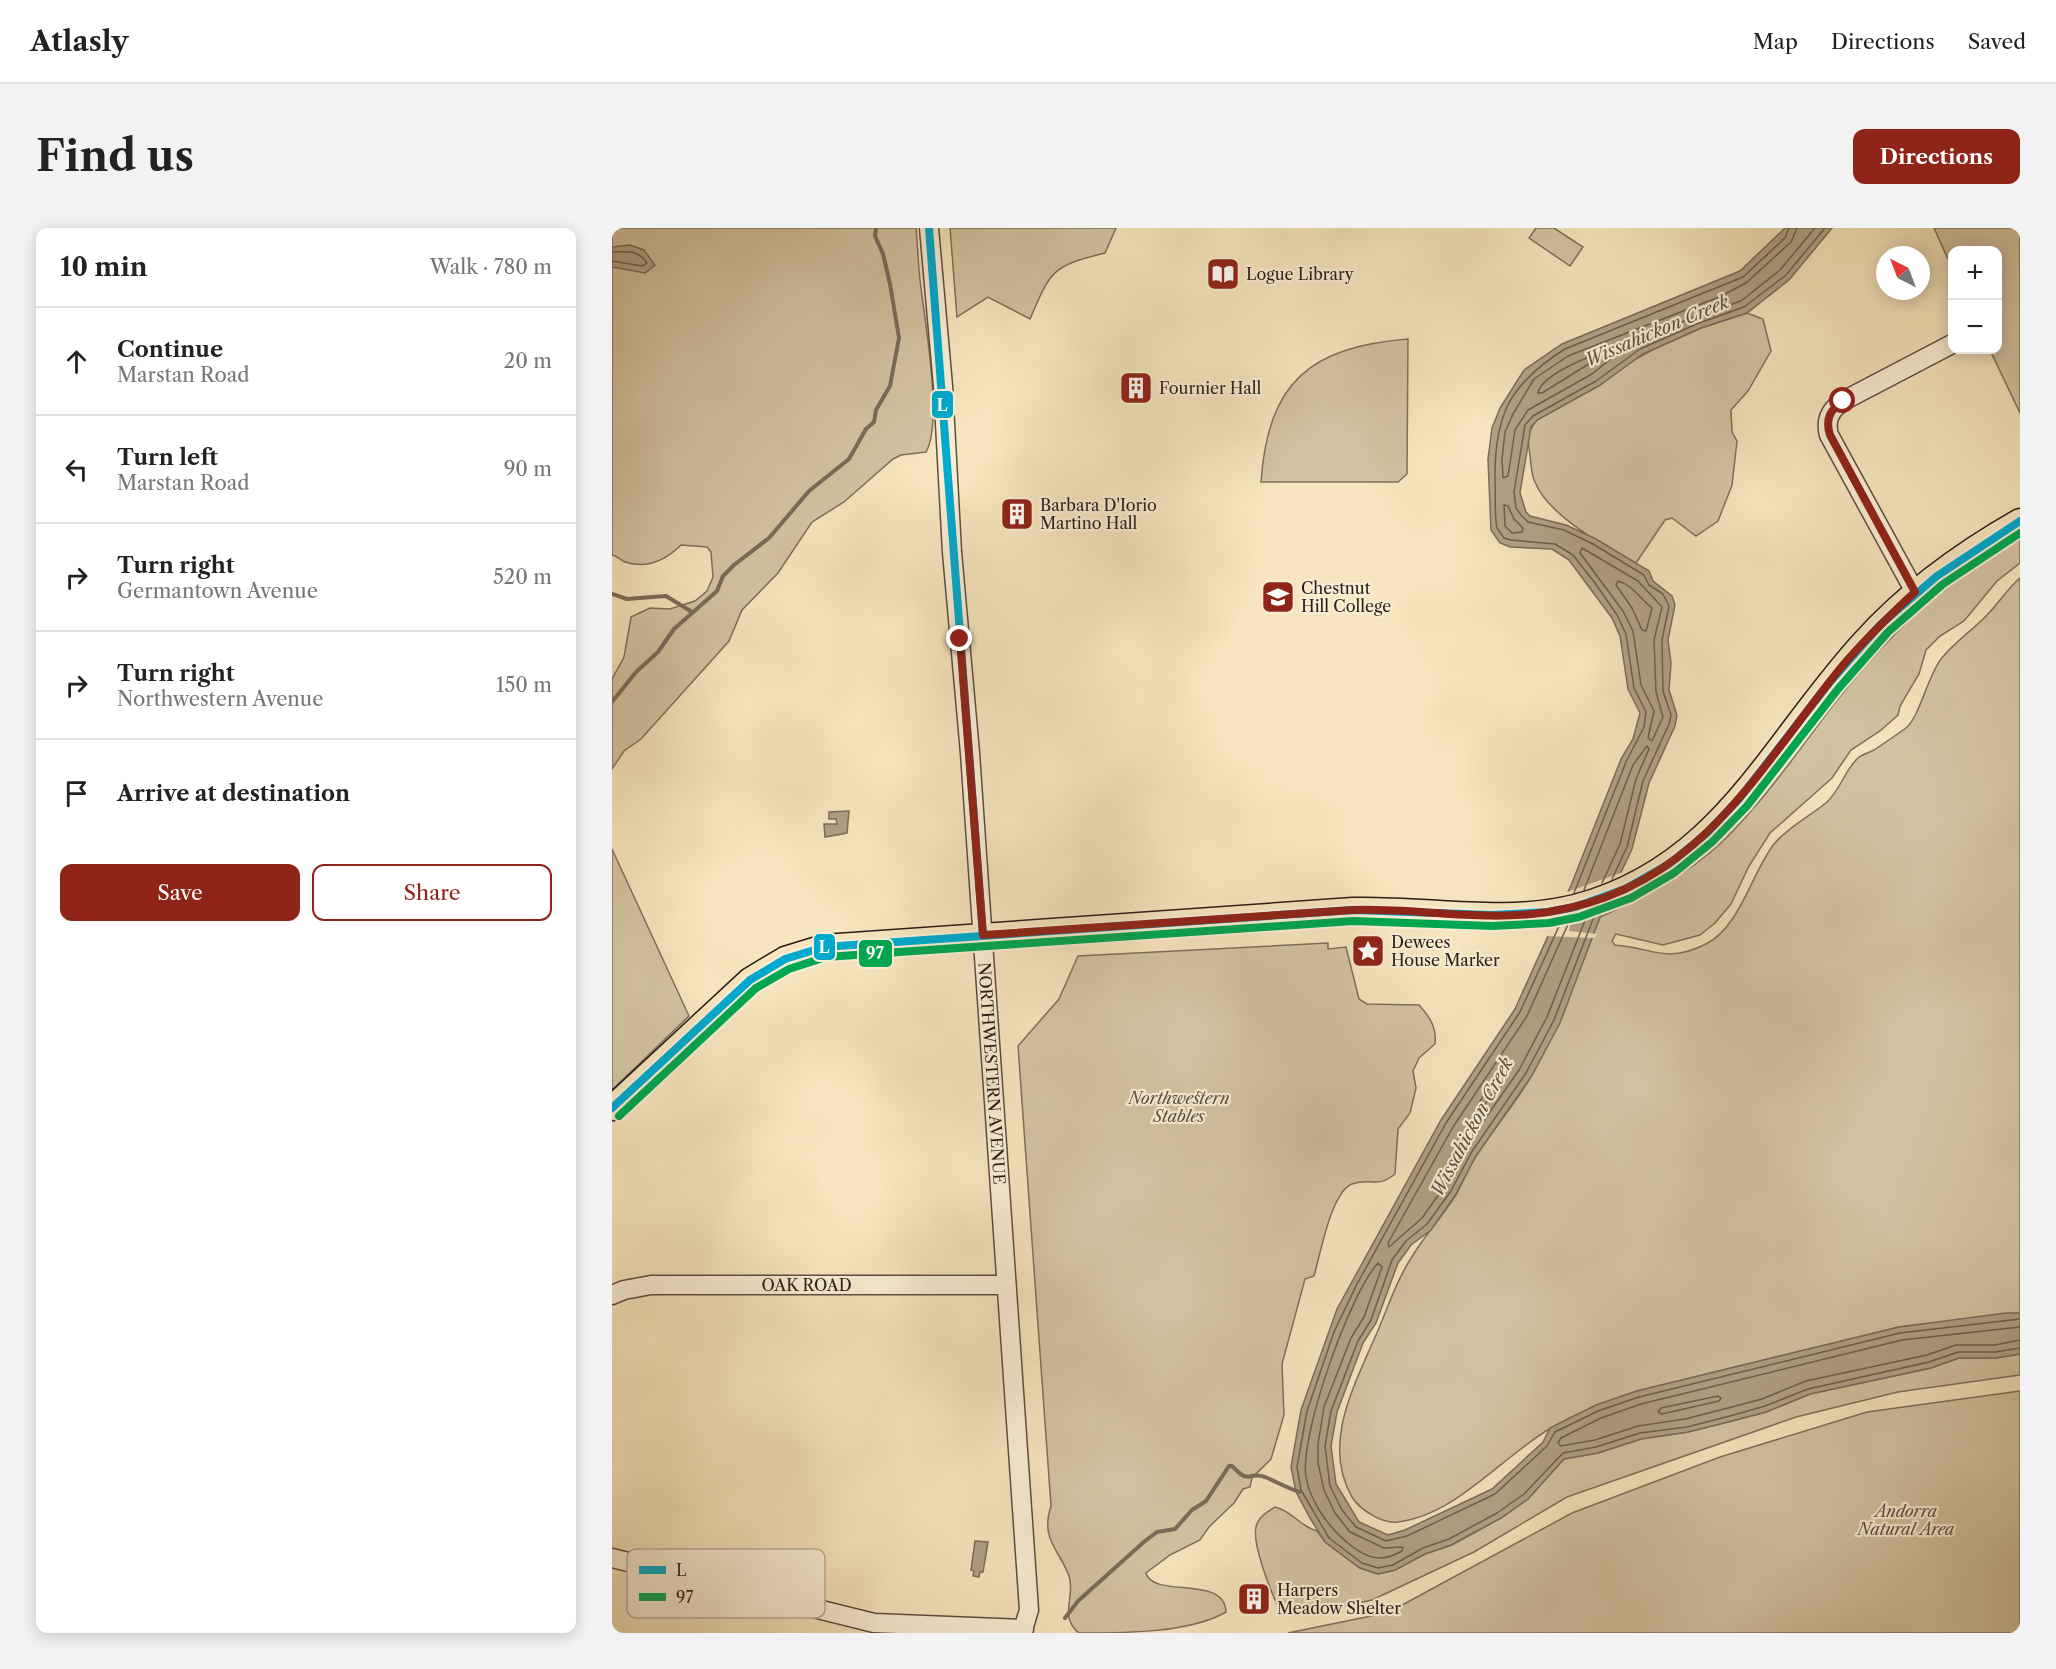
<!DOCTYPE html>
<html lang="en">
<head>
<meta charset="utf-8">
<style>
	:root { --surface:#fff; --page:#f2f2f2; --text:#222; --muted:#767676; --line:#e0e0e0; --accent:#8f2418 }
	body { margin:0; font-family:"Libre Caslon Text",serif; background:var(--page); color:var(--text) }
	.controls { position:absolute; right:18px; top:18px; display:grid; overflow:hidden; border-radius:12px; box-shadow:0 3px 15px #0003 }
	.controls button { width:54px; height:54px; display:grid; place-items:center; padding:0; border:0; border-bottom:2px solid var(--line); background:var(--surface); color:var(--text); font:30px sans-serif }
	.compass { position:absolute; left:1264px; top:18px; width:54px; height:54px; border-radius:50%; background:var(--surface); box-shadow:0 3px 15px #0003; rotate:318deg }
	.stop { position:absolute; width:18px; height:18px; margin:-14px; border:4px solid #8f2418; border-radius:50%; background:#fff }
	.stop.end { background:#8f2418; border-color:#fff; box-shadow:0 2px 6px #0008 }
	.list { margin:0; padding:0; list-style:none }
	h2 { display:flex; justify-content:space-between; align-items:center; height:78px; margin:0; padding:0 24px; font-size:26px }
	h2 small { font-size:20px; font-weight:400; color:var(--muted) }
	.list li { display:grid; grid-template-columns:39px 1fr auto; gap:18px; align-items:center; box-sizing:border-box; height:108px; padding:0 24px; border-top:2px solid var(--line) }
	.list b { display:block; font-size:22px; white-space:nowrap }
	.list p { margin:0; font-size:20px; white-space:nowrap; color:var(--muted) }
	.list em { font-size:20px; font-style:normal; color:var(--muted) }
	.actions { display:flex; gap:12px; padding:18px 24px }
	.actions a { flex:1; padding:14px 0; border:2px solid var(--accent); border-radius:12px; text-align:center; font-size:21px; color:var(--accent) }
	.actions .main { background:var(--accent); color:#fff }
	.icon { flex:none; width:33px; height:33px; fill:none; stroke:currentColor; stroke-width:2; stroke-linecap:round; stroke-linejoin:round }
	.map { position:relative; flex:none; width:1408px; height:1405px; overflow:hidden; border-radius:12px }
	header { display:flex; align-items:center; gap:36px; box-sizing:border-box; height:84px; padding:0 30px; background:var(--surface); border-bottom:2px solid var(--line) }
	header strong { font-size:28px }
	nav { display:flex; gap:33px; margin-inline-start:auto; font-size:21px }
	.intro { display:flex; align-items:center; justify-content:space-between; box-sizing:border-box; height:144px; padding:0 36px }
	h1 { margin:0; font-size:42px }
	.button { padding:15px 27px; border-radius:12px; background:var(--accent); color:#fff; font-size:21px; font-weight:700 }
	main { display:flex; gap:36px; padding:0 36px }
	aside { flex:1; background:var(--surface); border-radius:12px; box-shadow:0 3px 15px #0003 }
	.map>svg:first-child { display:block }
</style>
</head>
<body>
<header>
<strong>Atlasly</strong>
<nav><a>Map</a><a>Directions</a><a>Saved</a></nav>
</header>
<div class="intro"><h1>Find us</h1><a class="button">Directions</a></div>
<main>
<aside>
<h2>10 min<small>Walk · 780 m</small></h2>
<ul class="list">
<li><svg class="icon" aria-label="ahead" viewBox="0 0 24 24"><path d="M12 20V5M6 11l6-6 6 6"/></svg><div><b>Continue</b><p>Marstan Road</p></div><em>20 m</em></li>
<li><svg class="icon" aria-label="left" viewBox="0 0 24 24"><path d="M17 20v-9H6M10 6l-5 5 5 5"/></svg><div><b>Turn left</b><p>Marstan Road</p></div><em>90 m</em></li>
<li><svg class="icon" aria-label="right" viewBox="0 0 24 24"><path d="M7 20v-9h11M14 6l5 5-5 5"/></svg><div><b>Turn right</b><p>Germantown Avenue</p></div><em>520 m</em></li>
<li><svg class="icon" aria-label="right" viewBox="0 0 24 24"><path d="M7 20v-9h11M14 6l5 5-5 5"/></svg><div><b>Turn right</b><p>Northwestern Avenue</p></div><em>150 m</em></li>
<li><svg class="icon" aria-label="arrive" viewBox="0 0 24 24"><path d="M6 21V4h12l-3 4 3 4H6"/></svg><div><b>Arrive at destination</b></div></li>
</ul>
<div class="actions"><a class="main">Save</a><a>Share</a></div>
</aside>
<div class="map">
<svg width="1408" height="1405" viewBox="0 0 1408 1405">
	<rect width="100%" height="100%" fill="#f6e5be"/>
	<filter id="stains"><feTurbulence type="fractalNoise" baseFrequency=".00333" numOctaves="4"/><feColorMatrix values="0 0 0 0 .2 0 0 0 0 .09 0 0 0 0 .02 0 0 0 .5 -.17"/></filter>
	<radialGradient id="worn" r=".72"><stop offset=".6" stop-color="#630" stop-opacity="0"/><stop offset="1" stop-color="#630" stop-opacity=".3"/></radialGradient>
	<g fill="#d3c3a2" stroke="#7e705c" stroke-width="1.5">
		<path d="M0,0H304C306,20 306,40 309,60C313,95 331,195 314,224L289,227L281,231L232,274L200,294L166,345L130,382L117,413L29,511L12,523L0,541V451L12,429L19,389L38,380L58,381L83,373L95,363L101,349L99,324L95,319L69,317C54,332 35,341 13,334C8,332 6,328 0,327Z"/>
		<path d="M338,0H504L493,25C440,38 439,42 418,91L376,69L345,89Z"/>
		<polygon points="924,0 942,0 971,19 958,38 917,10"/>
		<polygon points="1322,0 1408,0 1408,185 1378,122 1386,122 1386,22 1340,22 1340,40"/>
		<path d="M1135,85L1151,91L1159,123L1136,163L1119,182L1120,204L1125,213L1120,257L1106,293L1084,308L1060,290L1053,292L1024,335C994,320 935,286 923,254C919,246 919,236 918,227C915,212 915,204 925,192L988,157L1013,137L1042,121L1089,100Z"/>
		<path d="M796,111L795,246L786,254H649C656,153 699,119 796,111Z"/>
		<path d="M1408,312V335L1385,353L1352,393L1328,408L1314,422L1307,446L1288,478L1286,487L1268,503L1239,522L1220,550L1158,605L1137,638L1119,676L1103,695L1088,707L1051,717L1004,706L1000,713L1003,717C1042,720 1054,736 1094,716C1128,699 1139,646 1162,616C1177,598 1197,589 1215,574C1229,561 1232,543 1246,530C1250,526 1257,525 1262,522C1271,516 1286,506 1295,499C1307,489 1316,448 1329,431C1342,414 1361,402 1375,387C1387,375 1395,361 1408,350V1085L1287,1099L1025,1163C995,1173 967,1184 939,1200C892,1227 844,1287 786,1294C770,1296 748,1282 740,1269C711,1219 739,1164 760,1116C774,1086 783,1054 801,1027C814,1006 831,987 844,967C851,954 856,940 864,928C882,900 904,875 920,847C948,796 967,743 988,689C1032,669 1075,647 1111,613C1154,571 1188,520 1225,472C1276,408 1334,349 1408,312Z"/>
		<polygon points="0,621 77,788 0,862"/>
		<path d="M716,715V721L734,719L747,771L755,776L807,777C817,788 825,799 823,816L807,830L801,843L804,860L798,885L786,901L783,946C765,961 758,949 740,956C719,964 708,1028 702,1048L693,1051L670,1136L672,1187L659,1231L640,1250L638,1259L631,1261L622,1275L597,1299L588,1312L558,1327L534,1345C541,1371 613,1346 614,1384C578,1405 513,1405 467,1405C446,1388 464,1368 457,1348C447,1321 428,1311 439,1278L406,818L447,771L466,728Z"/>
		<path d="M1408,1126V1147L1286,1164L1184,1189L955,1269L862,1324L760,1372L725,1380H667C659,1365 640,1316 644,1299C646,1289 655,1284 663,1279C682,1284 687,1298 705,1303L713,1314L748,1340L766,1346L783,1342L813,1326L840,1317L889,1290L916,1271L952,1231L986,1225L1029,1211L1076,1204L1120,1193L1154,1184L1198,1166L1319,1140L1347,1130H1384Z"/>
		<polygon points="1408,1163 1408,1405 676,1405 759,1388 792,1376 960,1285 1108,1229 1255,1184"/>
	</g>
	<g fill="#b0a185" stroke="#7a6c59" stroke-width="1.5">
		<polygon points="1173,0 1220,0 1177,52 1135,85 1089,100 1031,126 988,157 925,192 919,199 908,265 914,284 918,288 954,297 984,311 1037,343 1041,353 1060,368 1063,377 1056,412 1059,435 1057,462 1065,487 1063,498 1037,555 1020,621 988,689 948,795 919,849 864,928 844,966 819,1002 799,1017 786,1035 764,1095 751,1115 725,1184 719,1218 724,1256 747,1294 776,1307 793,1302 880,1261 931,1214 938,1200 984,1177 1025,1163 1287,1099 1394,1085 1408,1085 1408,1126 1384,1130 1347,1130 1319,1140 1198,1166 1154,1184 1120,1193 1076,1204 1029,1211 986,1225 952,1231 916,1271 889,1290 839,1317 813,1326 783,1342 766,1346 748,1340 713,1314 698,1290 684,1264 679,1239 689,1182 725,1081 829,892 903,781 960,655 1009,531 1021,511 1028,485 1016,461 1008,408 1000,390 957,332 940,321 898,319 888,315 879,302 876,231 880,200 888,180 912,142 950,116 1128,43"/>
		<polygon points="18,17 32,22 43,37 33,45 0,39 0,19"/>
		<polygon points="237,583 235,605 213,609 212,596 225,596 224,591 217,591 217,584"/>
		<polygon points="363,1313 376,1314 371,1344 368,1344 367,1349 361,1348 362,1343 359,1342"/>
	</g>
	<polygon fill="#f6e5be" points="1014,643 995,683 959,694 957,703 985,706 983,710 933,708 952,665"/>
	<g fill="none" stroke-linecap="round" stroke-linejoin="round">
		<g stroke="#6c5e4e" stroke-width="1.5">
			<polyline points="1185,0 1179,14 1134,55 1107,69 956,128 922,151 901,186 893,204 890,231 891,250 896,248 903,202 916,182 980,146 1006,125 1035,109 1084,88 1129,73 1168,42 1203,0"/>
			<path d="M0,24C14,24 26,21 35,35L30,38L0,33"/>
			<path d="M979,128L983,132L930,165H926C929,149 965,134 979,128Z"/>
			<polygon points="892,277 896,278 902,291 911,300 910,304 900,305 893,298"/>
			<polygon points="970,320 1026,353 1050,379 1042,412 1044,464 1051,489 1040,513 1036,510 1042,483 1029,457 1021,403 1011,383 968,325"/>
			<path d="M1006,353C1020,356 1028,371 1040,380L1034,403L1030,402L1020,380L1004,357Z"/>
			<polyline points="1000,651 1015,619 1031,553 1057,496 1059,487 1051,463 1050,412 1057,378 1051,366 1037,357 1032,347 981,316 952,302 916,294 909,287 904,280 902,264 913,197 921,188 984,153 1028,121 1087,95 1132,79 1174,47 1213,0"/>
			<polyline points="972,662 1021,537 1035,518 1037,521 1024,551 1008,616 990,655"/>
			<path d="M962,665L1014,534L1032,499L1034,484L1022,460L1014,406L1005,387L983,355L961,327L943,316L899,312L892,310L885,300C882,285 884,269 883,253C882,188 897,156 953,121L1131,49L1173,10L1177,0"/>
			<polyline points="983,686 942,792 914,845 859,925 839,963 815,996 794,1013 780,1032 759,1092 746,1113 719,1183 713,1218 718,1258 730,1282 744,1299 774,1313 795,1308 883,1266 935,1218 943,1204 986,1183 1027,1169 1288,1105 1408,1091"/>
			<polyline points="957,694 915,788 841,899 776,1015 777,1019 810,990 832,959 852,921 907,842 935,789 974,690"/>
			<polyline points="948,696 908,784 834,895 745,1056 722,1104 695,1183 685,1239 689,1262 717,1310 750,1335 766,1340 781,1337 811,1320 837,1311 885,1285 912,1266 951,1225 984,1219 1028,1205 1075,1199 1118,1188 1153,1178 1196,1161 1317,1134 1346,1124 1383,1124 1408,1120"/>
			<polygon points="886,847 890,847 891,851 871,879 867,880 866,876"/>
			<path d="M766,1035L770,1039L752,1089L739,1110L712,1179L706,1216V1235L712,1262L723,1285L738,1304L772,1320L791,1319L790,1323C769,1335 756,1331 737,1316C718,1301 698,1274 694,1249C687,1208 738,1065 766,1035Z"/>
			<polyline points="1408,1099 1290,1112 1029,1176 989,1190 949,1210 946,1215 949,1218 983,1212 1026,1198 1073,1191 1116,1180 1150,1171 1194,1153 1315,1127 1344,1117 1383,1117 1408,1112"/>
			<polygon points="1106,1168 1109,1170 1107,1173 1050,1186 1046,1184 1049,1180"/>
		</g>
		<g stroke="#7a6c59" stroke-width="4">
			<polyline points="0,366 15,371 54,368 80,384"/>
			<polyline points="0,474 24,444 46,424 62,401 105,363 111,348 122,337 157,310 197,263 237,231 254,201 262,194 264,182 278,158 287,110 278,56 271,26 263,8 264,0"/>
			<path d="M453,1390L466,1373L533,1313L545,1304L563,1301L580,1282L594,1273L617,1238H620C639,1258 635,1243 653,1249C665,1254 675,1260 688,1264"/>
		</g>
		<defs>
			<g id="minor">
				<path id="s1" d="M317,0L331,158L340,324L358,525L417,1382L410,1405"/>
				<path d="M1303,364L1217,207C1213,192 1218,182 1231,173L1340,116"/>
				<path id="s2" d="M0,1067L12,1062L39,1057H393"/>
				<polyline points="0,1330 262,1395 412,1401"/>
			</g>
			<path id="major" d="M0,880L138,752L173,731L212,719L741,682C815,680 890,697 963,679C1109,641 1158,517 1251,415C1296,365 1350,326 1408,293"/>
		</defs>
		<use href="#minor" stroke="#5c4e41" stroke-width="21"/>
		<use href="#major" stroke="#291c17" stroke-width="27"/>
		<use href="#minor" stroke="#f9eed5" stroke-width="18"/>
		<use href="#major" stroke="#f6e5be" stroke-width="24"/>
		<defs>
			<g id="bus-1">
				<polyline points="317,0 371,707"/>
				<polyline points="0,880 138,752 173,731 212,719 741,682 880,687 936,684 963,679 1013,661 1057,636 1094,606 1127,571 1218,454 1268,397 1325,348 1408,293"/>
			</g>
			<polyline id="bus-2" points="7,888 144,760 177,741 214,729 741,693 880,698 937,695 967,689 1019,670 1062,645 1100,614 1135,578 1226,461 1276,404 1331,356 1408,305"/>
		</defs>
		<use href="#bus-1" stroke="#f9eed5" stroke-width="12"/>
		<use href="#bus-2" stroke="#f9eed5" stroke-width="12"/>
		<use href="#bus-1" stroke="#00a9ce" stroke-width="8"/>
		<use href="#bus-2" stroke="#00a651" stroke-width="8"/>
	</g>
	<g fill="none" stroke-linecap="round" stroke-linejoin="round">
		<path stroke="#8f2418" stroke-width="8" d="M348,411L371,707L741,682C806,680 872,694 936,684C1084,662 1142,547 1227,442C1250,414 1276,389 1303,364L1218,207C1213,191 1218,182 1231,173"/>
	</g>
	<defs>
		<symbol id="library-square" viewBox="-11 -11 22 22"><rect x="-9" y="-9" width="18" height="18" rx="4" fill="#8f2418" stroke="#f9eed5"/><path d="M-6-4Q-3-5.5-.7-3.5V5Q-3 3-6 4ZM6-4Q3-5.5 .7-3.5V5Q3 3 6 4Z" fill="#fff"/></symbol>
		<symbol id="building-square" viewBox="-11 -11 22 22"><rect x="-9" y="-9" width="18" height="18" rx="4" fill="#8f2418" stroke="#f9eed5"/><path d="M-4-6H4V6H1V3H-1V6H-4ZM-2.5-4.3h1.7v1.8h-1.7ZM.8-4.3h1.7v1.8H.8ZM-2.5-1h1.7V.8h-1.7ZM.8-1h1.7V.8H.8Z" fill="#fff"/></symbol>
		<symbol id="university-square" viewBox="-11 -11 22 22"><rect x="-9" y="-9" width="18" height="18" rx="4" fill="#8f2418" stroke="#f9eed5"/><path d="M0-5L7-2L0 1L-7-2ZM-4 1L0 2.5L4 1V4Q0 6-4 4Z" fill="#fff"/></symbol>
		<symbol id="sight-square" viewBox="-11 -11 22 22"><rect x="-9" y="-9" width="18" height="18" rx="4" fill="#8f2418" stroke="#f9eed5"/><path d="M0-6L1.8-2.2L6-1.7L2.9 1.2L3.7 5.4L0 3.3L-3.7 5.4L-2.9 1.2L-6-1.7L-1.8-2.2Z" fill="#fff"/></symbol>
	</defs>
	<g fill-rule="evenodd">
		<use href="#library-square" x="592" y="27" width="38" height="38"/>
		<use href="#building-square" x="505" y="141" width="38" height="38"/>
		<use href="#building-square" x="386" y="267" width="38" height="38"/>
		<use href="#university-square" x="647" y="350" width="38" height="38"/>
		<use href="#sight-square" x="737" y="704" width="38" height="38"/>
		<use href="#building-square" x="623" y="1352" width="38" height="38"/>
	</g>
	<g text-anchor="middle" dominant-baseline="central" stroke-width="4.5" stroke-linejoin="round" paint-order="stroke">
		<g font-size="16" fill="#291c17" stroke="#f9eed5" text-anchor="start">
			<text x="634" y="46">Logue Library</text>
			<text x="547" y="160">Fournier Hall</text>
			<text x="428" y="277">Barbara D'Iorio<tspan x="428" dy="18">Martino Hall</tspan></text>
			<text x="689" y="360">Chestnut<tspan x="689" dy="18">Hill College</tspan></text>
			<text x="779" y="714">Dewees<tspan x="779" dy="18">House Marker</tspan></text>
			<text x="665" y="1362">Harpers<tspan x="665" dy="18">Meadow Shelter</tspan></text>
		</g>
		<g font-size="16" fill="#291c17" stroke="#f9eed5">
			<text stroke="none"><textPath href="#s1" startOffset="848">NORTHWESTERN AVENUE</textPath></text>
			<text stroke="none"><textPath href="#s2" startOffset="196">OAK ROAD</textPath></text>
		</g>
		<g font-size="16" font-style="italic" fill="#5c4e41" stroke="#f9eed5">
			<text x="567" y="870">Northwestern<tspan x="567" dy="18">Stables</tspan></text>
			<text x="1294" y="1283">Andorra<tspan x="1294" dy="18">Natural Area</tspan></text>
		</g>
		<g font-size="18" font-style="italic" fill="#5f5143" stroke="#f9eed5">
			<text transform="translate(1045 103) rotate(-23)">Wissahickon Creek</text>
			<text transform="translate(860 899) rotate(-62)">Wissahickon Creek</text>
		</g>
	</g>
	<rect x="15" y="1321" width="198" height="69" rx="9" fill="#f9eed5" stroke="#bbaf9c" stroke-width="1.5"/>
	<rect x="27" y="1338" width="27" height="8" fill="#00a9ce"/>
	<rect x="27" y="1365" width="27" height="8" fill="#00a651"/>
	<g font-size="16" fill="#291c17">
		<text x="64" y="1348">L</text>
		<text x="64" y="1375">97</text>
	</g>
	<g stroke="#f9eed5" stroke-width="2">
		<rect x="319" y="162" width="23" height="29" rx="6" fill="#00a9ce"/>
		<rect x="201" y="705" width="23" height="28" rx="6" fill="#00a9ce"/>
		<rect x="246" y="711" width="35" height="29" rx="6" fill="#00a651"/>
	</g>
	<g font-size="16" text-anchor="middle" font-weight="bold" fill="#fff">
		<text x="330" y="183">L</text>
		<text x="212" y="725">L</text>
		<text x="263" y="731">97</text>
	</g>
	<rect width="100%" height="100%" filter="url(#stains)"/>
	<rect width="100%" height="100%" fill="url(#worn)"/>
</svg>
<div class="controls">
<button>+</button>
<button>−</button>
</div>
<svg class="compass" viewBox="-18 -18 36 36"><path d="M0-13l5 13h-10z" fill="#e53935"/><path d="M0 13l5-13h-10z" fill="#767676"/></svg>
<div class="stop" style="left:1231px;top:173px"></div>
<div class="stop end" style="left:348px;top:411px"></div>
</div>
</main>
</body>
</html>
